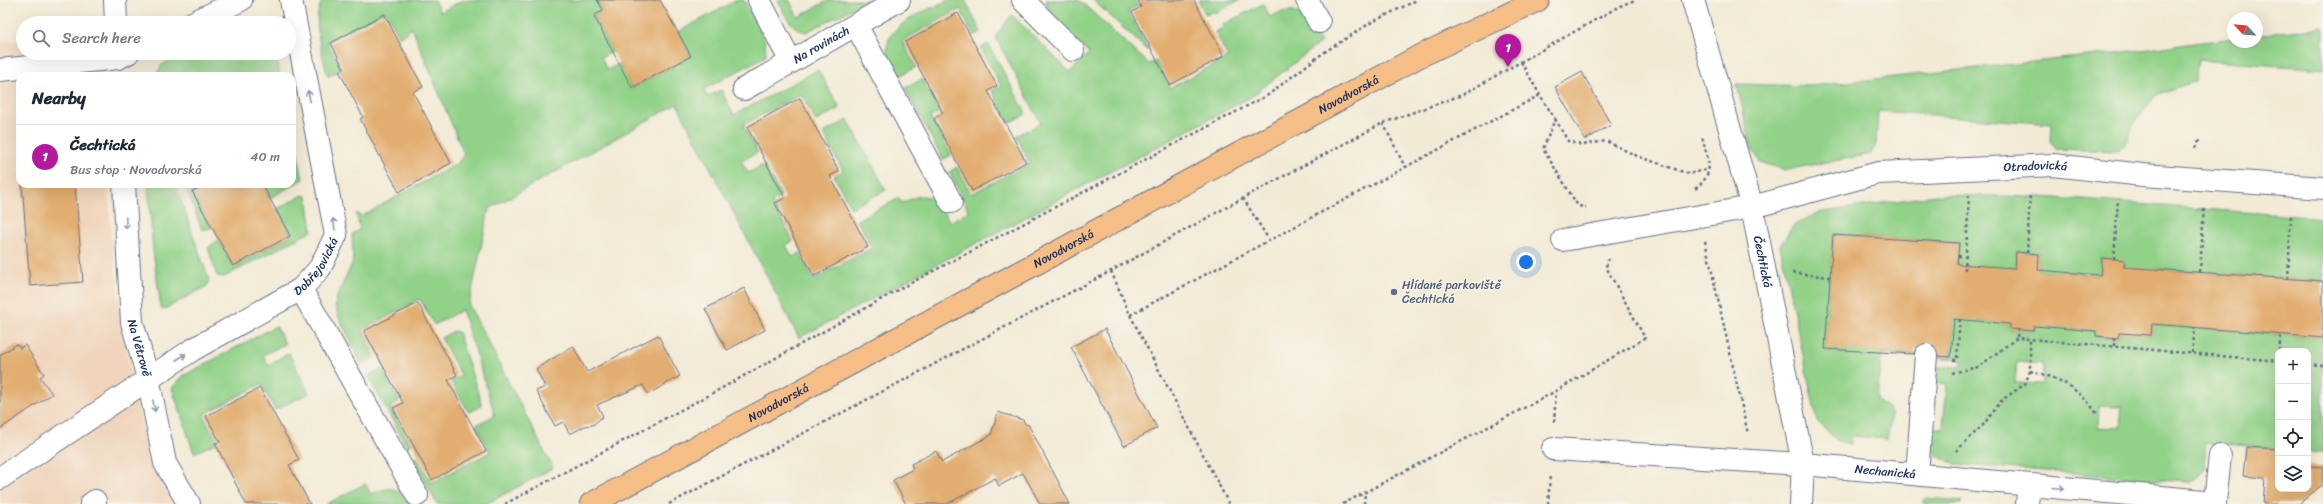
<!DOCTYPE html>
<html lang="en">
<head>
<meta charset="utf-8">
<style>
	:root { --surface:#fff; --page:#f2f2f3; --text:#1f2937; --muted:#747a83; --line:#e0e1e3; --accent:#b5179e }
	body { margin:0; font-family:Sriracha,sans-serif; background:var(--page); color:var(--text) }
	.controls { position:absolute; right:12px; bottom:12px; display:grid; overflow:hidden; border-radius:8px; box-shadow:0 4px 16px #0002 }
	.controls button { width:36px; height:36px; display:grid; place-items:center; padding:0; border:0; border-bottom:1px solid var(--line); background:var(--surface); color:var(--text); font:20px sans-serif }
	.compass { position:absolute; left:2227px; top:12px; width:36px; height:36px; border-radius:50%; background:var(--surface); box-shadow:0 4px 16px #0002; rotate:296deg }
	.you { position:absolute; left:1526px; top:262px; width:14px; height:14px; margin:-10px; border:3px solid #fff; border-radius:50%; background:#1a73e8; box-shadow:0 0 0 6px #1a73e833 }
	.badge { display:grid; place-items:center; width:26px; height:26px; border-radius:50%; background:var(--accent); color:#fff; font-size:13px; font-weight:700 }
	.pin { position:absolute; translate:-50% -33px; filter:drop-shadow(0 1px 2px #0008) }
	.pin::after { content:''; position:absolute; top:21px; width:14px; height:12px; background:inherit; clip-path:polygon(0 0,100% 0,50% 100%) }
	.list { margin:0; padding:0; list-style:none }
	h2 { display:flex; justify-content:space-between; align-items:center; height:52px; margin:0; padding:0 16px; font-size:17px }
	h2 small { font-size:13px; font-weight:400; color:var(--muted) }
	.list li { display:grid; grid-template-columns:26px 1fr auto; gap:12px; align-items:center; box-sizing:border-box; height:64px; padding:0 16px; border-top:1px solid var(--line) }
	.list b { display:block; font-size:15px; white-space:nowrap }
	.list p { margin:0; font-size:13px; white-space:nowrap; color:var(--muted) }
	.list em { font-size:13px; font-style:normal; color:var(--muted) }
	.icon { flex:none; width:22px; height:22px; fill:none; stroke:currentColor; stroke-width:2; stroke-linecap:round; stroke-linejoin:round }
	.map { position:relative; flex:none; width:2323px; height:504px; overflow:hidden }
	.search { position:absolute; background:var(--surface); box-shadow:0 4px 16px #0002; left:16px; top:16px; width:280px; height:44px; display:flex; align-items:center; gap:10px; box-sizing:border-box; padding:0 14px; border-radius:22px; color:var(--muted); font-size:15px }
	.panel { position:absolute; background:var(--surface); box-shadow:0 4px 16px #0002; left:16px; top:72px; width:280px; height:116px; border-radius:12px }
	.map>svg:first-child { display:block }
</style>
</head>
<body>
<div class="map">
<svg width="2323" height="504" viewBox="0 0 2323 504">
	<rect width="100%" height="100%" fill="#f7f3e8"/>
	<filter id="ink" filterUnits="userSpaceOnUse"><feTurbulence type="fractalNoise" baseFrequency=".025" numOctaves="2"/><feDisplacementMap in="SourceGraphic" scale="8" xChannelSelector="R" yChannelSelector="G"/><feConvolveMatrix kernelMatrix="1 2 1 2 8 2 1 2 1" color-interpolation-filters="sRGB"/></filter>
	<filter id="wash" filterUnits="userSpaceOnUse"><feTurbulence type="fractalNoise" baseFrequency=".012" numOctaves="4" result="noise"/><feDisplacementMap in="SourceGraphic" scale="16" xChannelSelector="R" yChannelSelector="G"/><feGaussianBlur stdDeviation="0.9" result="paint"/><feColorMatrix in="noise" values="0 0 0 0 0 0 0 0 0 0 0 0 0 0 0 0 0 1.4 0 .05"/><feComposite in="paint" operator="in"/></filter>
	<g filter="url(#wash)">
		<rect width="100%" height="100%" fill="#f2ead5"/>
		<polygon fill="#f0d5bc" points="23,40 23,53 92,53 97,76 20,76 20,184 107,184 113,254 131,378 150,458 173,504 0,504 0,42"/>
		<g fill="#91d188" stroke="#568073" fill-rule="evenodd">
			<path d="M323,0H434L440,12L463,0H597L603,10L594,16L613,52L601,57L607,70L619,64L632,88L691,56L678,32L737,0H744L765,41L766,56L704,89L707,97L721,90L734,115L818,70L839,106L838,109L816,121L801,94L743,125L758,152L741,161L748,173L764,165L781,196L772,202L793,241L786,245L792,257L800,253L813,279L872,248L857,220L899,198L902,203C931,188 935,199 950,222L969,211L949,172L957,167L971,194L1030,163L1016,136L1041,123L996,38L997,34L1012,15L1070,72L1089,53C1075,38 1049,21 1046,0H1079L1149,64L1156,61L1170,88L1228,57L1215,32L1223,28L1222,25L1263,4L1270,17C1301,1 1306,18 1321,42L1251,97L799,338L677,104L489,209L469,305L553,468L486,504H437L413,460L417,457L431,483L490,452L476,425L495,415L462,310L434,325L420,299L362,330L375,357L362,364L339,318L335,305L338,294L353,262L352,234L360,229L356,213L362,216L458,163L464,154L412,28L400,37L385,11L327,42L342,69L329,76L327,75C323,53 310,20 323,0Z"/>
			<path d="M778,0H789L798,17L829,0H870L806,32C789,28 785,14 778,0Z"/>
			<path d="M948,0H965L981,32L974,36L960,9L902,41L916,67L899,76C894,68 887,58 887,48C888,23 929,10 948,0Z"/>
			<polygon points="1093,0 1135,0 1138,6 1128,11 1149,50 1147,50"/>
			<polygon points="1198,0 1240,0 1215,13 1214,11 1206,15"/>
			<polygon points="2323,27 2323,69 2198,60 2195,81 2156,95 2133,124 2128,141 2118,151 2057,149 2051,141 2052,124 1878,111 1876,144 1871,154 1785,170 1760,162 1751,147 1737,84 1811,86 2125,52 2233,38 2233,42 2257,42 2257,35"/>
			<polygon points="988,44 1025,111 1025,115 1009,123 992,91 1001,86 981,48"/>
			<polygon points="182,53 276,53 280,76 155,76 162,65"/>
			<polygon points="922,79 940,112 930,117 951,155 943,160 905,88"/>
			<polygon points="848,120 886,190 851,208 834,176 843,171 823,133"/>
			<polygon points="292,128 303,179 270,198 263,184 292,184"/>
			<polygon points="148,184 175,184 209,280 207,286 163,310 161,308 153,251"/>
			<polygon points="185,184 200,184 191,190 211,228 202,230"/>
			<polygon points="303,195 307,196 312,231 224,277 217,276 208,248 218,240 233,267 291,236 277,209"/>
			<path d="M1936,195L2042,197L2323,218V281L2156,269L2123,277L2125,261L2102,258L2100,275L2038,270L2039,254L2016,251L2015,268L1957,270L1959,243L1833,235L1825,348L1951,357L1954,316L1978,321L2010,324V329L2033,331L2034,326L2096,331V336L2118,338L2119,333L2151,335L2152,324L2323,338V452L2308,451V351H2278V448L2206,443L2204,468L2196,479L2187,482L1955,464L1939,457L1930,446L1932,428H1943L1947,384L1935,382L1938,367H1960L1961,359L1881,354L1877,401L1888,408L1892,415L1887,439L1851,436V444L1837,441L1817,421L1780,246L1793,226L1817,213ZM2017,362L2043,364L2042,384L2015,383ZM2099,406L2122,407L2120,428L2098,427Z"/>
			<polygon points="276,326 285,344 263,355 268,365 289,353 309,393 275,410 261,384 203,415 218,442 194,453 172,388 183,376"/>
			<polygon points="454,331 458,332 482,405 469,413 451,381 461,375 441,338"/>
			<polygon points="382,369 399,401 390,407 411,445 407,447 368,376"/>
			<path d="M365,484L371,494C388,486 401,486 411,504H326Z"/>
			<polygon points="1928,498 1961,501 1961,504 1923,504 1924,500"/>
		</g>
		<g id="blocks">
			<g fill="#e2ad70">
				<polygon points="597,0 660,0 691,56 632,88 594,16 603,10"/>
				<polygon points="1138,0 1194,0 1224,56 1170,85 1132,12 1141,7"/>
				<polygon points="958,13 997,86 988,91 1026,162 972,191 934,119 943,113 905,42"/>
				<polygon points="384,14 423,87 413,92 451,163 399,192 360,119 363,117 339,71 344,69 331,43"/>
				<polygon points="1582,72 1611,125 1585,140 1555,87"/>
				<polygon points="800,98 839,171 830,176 868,247 814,276 775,203 785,198 747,127"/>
				<polygon points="22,184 75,184 83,282 30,286"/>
				<polygon points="209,184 262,184 290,236 233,266 192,191"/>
				<polygon points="1833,235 1959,243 1957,264 2015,268 2016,252 2039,254 2038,270 2100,275 2102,258 2125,260 2124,267 2323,281 2323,338 2152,324 2151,335 2119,333 2118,338 2096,336 2096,331 2034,326 2033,331 2010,329 2010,324 1954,319 1951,357 1938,356 1933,345 1927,343 1916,348 1914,354 1825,349"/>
				<polygon points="744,288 765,330 727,350 705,309"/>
				<polygon points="418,303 457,375 448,380 486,451 432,480 393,408 403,403 364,331"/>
				<polygon points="1105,329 1157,428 1124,446 1071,347"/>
				<polygon points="658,335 680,376 648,394 643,385 597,405 603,416 593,425 585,426 570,434 563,422 555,426 536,391 545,387 536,369 573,346 587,372"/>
				<polygon points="17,344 20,348 25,345 44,374 40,377 52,394 0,429 0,355"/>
				<polygon points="260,388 299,460 289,465 310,504 246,504 215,443 220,442 206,416"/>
				<polygon points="998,412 1023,420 1026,425 1028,424 1070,504 1040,504 1023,473 999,486 995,478 947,504 906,504 893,480 913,469 911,464 936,451 942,462 991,435"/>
				<polygon points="2246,447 2278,449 2278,489 2308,489 2308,466 2323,467 2323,484 2299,504 2263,504 2265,478 2243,476"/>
			</g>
		</g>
	</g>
	<g filter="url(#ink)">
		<use href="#blocks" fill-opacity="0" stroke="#667088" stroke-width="1"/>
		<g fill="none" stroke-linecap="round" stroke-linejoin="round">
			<defs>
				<g id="minor">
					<polyline points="115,0 116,23"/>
					<polyline points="759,0 791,62"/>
					<polyline points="1023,0 1073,50"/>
					<polyline points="1307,0 1319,22"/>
					<path id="s1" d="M1693,0L1752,207L1803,464L1801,504"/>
					<polyline points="192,23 241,0"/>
					<polyline points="856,25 951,202"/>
					<polyline points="0,70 118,58 128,53"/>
					<path id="s2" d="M744,89L899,0"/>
					<path id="s3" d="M124,184L132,322L148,378L165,463L189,504"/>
					<path id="s4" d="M1563,240L1752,207L1878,173L2053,165L2143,175L2323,188"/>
					<polyline points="301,289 417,495"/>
					<path id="s5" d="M1553,449L1803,464L2215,502V504"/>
					<polyline points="1917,474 1926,355"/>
					<path id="s6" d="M0,478L192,350L301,289L320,268L336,235L291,0"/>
					<polyline points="2215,502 2220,456"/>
					<polyline points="91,504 95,501"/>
					<polyline points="2027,504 2029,485"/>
				</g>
				<g id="major">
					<path id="s7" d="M591,504L1418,57L1538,0"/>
				</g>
			</defs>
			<use href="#minor" stroke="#667088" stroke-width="24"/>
			<use href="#major" stroke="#667088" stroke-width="24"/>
			<g stroke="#667088" stroke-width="2.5" stroke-dasharray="3 3" stroke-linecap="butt">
				<polyline points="1521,62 1540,95"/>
				<polyline points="1555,119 1568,141 1582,145 1606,141 1637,156 1689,174 1709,169"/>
				<polyline points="1383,123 1405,167"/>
				<polyline points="2195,148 2199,140"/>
				<path d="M1695,189C1717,172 1707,160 1702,136"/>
				<polyline points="1243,198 1269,240"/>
				<polyline points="1705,241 1748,434"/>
				<polyline points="2027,253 2030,193"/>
				<polyline points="1958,256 1966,257"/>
				<polyline points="2114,259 2118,199"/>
				<polyline points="1965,270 1969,195"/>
				<polyline points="1111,271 1130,315 1229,504"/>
				<polyline points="2200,272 2204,207"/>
				<polyline points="1792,273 1830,277"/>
				<polyline points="2288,279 2291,213"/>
				<polyline points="1130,315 1540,95 1555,119 1543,149 1578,206 1586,207"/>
				<polyline points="2017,337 2018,330"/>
				<polyline points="2114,346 2114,338"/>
				<polyline points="2279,351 2281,334"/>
				<polyline points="2192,353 2195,328"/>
				<polyline points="1953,360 1957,360 1960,317"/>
				<polyline points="2308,364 2323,365"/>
				<path d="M2030,371C2062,378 2079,389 2098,415"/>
				<polyline points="1952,373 1978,367 2017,338 2278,361"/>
				<polyline points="1554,422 1556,391"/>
				<polyline points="1956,451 1984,424 2002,400 2025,384 2030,371 2030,338"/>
				<polyline points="505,504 724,387 905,286 1268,95 1323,53 1372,22 1417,0"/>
				<polyline points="669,504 1111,271 1243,198 1383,123 1462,95 1620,6 1635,0"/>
				<polyline points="1343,504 1556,391 1645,338 1606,267 1608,259"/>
				<polyline points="1364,504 1365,493"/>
				<polyline points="1548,504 1550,475"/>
			</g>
			<use href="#minor" stroke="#fff" stroke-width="22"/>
			<use href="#major" stroke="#f6be87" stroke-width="22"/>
		</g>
		<defs><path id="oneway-shaft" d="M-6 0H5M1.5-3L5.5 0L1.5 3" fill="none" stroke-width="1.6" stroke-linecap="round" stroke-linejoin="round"/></defs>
		<g stroke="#8d97ae">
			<use href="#oneway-shaft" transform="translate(309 96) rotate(-101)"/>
			<use href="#oneway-shaft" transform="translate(126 223) rotate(87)"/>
			<use href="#oneway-shaft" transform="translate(334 224) rotate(-101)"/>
			<use href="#oneway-shaft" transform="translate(181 357) rotate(-33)"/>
			<use href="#oneway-shaft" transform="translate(154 406) rotate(78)"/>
			<use href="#oneway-shaft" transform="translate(2059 488) rotate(5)"/>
		</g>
	</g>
	<circle fill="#5c6f8a" stroke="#f7f3e8" stroke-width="1.5" cx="1394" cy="292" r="4"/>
	<g text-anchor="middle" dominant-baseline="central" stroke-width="3" stroke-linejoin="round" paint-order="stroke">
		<g font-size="12" fill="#1b2f5e" stroke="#f7f3e8">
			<text stroke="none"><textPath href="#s2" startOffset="89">Na rovinách</textPath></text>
			<text stroke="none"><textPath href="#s7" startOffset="861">Novodvorská</textPath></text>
			<text stroke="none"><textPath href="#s4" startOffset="480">Otradovická</textPath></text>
			<text stroke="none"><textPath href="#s7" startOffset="537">Novodvorská</textPath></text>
			<text stroke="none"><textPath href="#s1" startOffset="271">Čechtická</textPath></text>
			<text stroke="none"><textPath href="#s6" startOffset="383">Dobřejovická</textPath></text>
			<text stroke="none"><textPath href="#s3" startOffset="165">Na Větrově</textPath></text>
			<text stroke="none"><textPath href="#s7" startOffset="213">Novodvorská</textPath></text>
			<text stroke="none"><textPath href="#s5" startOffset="333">Nechanická</textPath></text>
		</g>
		<g font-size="12" fill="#4e5e75" stroke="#f7f3e8" text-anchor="start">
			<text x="1402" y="285">Hlídané parkoviště<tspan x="1402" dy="14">Čechtická</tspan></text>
		</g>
	</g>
</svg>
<div class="controls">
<button>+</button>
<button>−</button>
<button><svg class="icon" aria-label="locate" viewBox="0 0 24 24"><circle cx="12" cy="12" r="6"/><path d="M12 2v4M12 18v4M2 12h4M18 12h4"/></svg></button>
<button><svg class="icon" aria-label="layers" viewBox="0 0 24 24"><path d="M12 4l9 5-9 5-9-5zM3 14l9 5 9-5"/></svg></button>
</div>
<svg class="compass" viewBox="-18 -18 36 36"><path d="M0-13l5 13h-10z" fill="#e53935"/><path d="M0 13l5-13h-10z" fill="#747a83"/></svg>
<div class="you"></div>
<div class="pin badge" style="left:1508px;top:67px">1</div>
<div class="search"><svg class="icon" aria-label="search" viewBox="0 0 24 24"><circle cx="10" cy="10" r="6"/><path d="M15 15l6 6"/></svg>Search here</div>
<section class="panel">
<h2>Nearby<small></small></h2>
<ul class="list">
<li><span class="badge">1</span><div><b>Čechtická</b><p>Bus stop · Novodvorská</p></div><em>40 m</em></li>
</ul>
</section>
</div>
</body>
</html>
